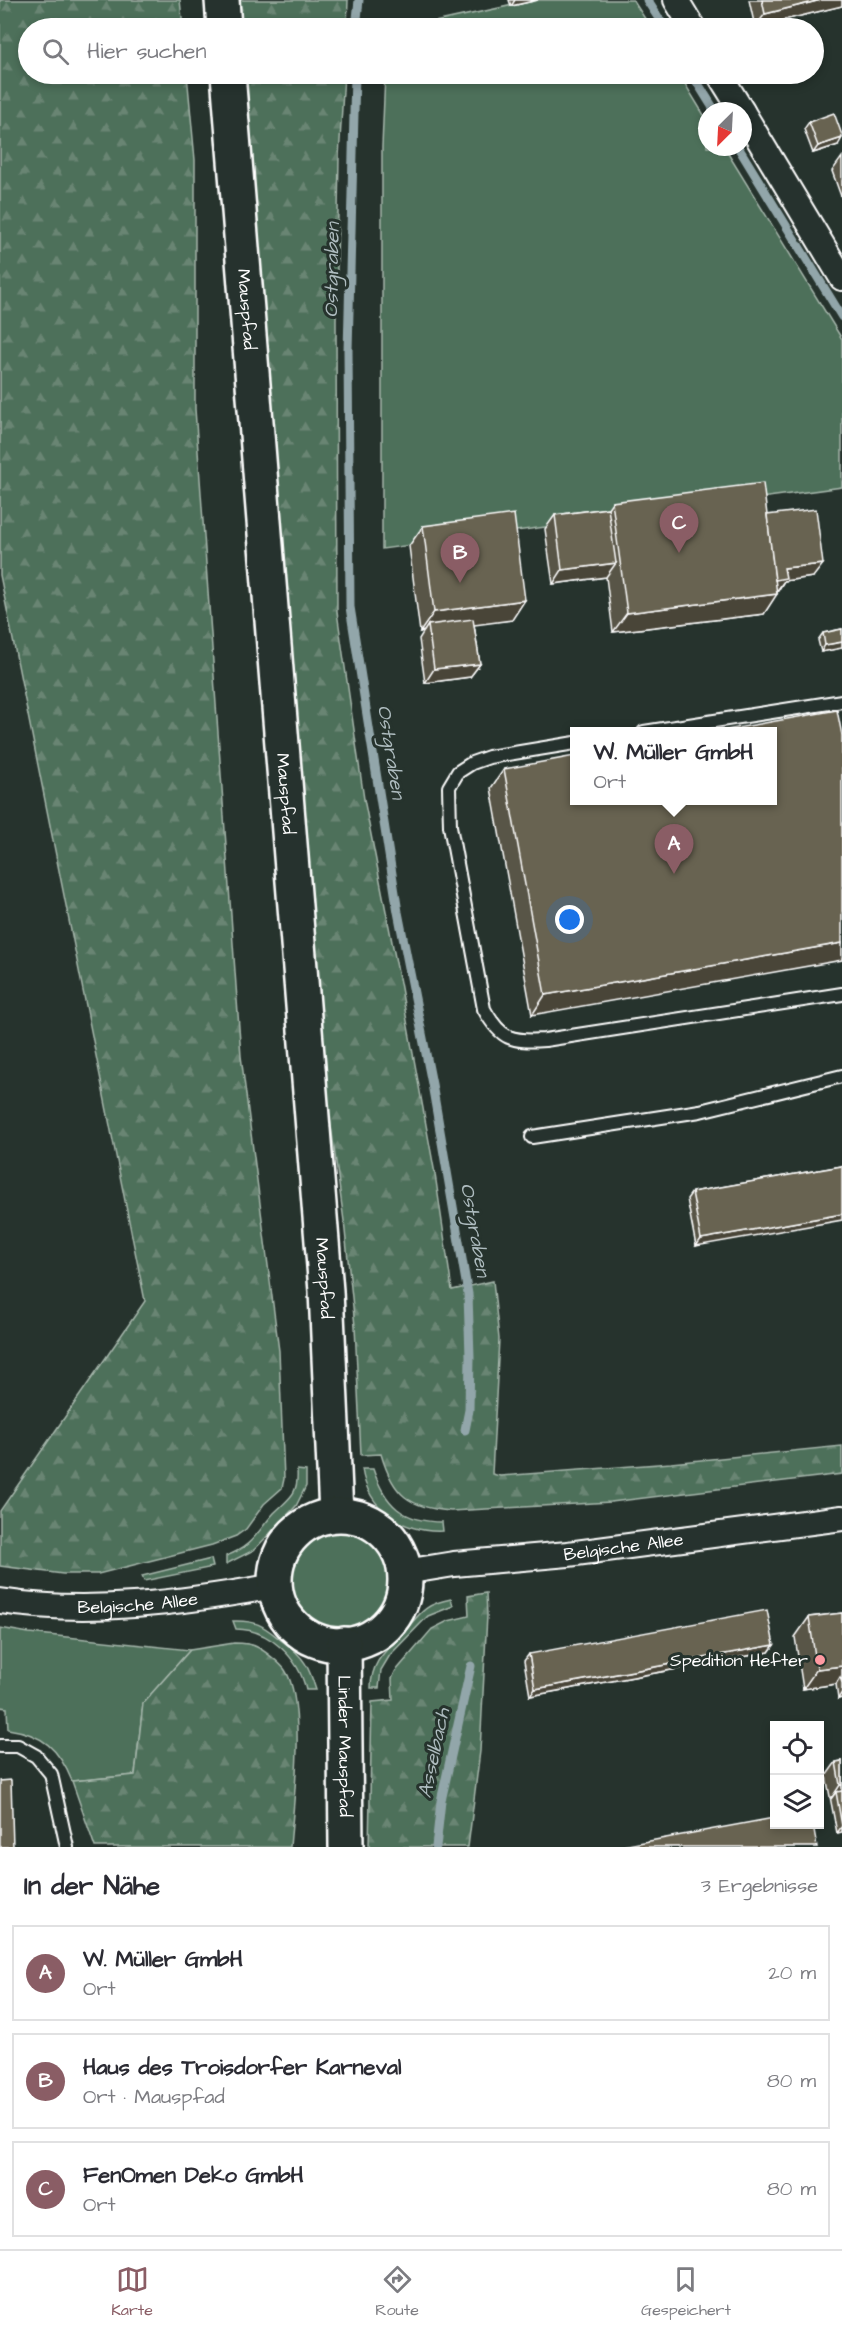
<!DOCTYPE html>
<html lang="de">
<head>
<meta charset="utf-8">
<style>
	:root { --surface:#fff; --page:#f2f2f3; --text:#2b2b33; --muted:#7c7c81; --line:#e1e1e2; --accent:#8a5d65 }
	body { margin:0; font-family:"Architects Daughter",sans-serif; background:var(--page); color:var(--text) }
	.controls { position:absolute; right:18px; bottom:18px; display:grid; overflow:hidden; border-radius:0px; box-shadow:0 3px 9px #0003 }
	.controls button { width:54px; height:54px; display:grid; place-items:center; padding:0; border:0; border-bottom:2px solid var(--line); background:var(--surface); color:var(--text); font:30px sans-serif }
	.compass { position:absolute; left:698px; top:102px; width:54px; height:54px; border-radius:50%; background:var(--surface); box-shadow:0 3px 9px #0003; rotate:204deg }
	.you { position:absolute; left:570px; top:920px; width:21px; height:21px; margin:-15px; border:4px solid #fff; border-radius:50%; background:#1a73e8; box-shadow:0 0 0 9px #1a73e833 }
	.badge { display:grid; place-items:center; width:39px; height:39px; border-radius:50%; background:var(--accent); color:#fff; font-size:20px; font-weight:700 }
	.pin { position:absolute; translate:-50% -50px; filter:drop-shadow(0 2px 3px #0008) }
	.pin::after { content:''; position:absolute; top:32px; width:21px; height:18px; background:inherit; clip-path:polygon(0 0,100% 0,50% 100%) }
	.popup { position:absolute; left:570px; top:727px; width:207px; height:78px; box-sizing:border-box; display:grid; place-content:center; border-radius:0px; background:var(--surface); filter:drop-shadow(0 2px 4px #0005); font-size:20px; white-space:nowrap; color:var(--muted) }
	.popup b { font-size:22px; color:var(--text) }
	.popup::after { content:''; position:absolute; left:50%; top:100%; margin-left:-12px; border:12px solid transparent; border-top-color:var(--surface) }
	.list { margin:0; padding:0; list-style:none }
	h2 { display:flex; justify-content:space-between; align-items:center; height:78px; margin:0; padding:0 24px; font-size:26px }
	h2 small { font-size:20px; font-weight:400; color:var(--muted) }
	.list li { display:grid; grid-template-columns:39px 1fr auto; gap:18px; align-items:center; box-sizing:border-box; height:96px; margin:0 12px 12px; padding:0 12px; border:2px solid var(--line); border-radius:0px }
	.list b { display:block; font-size:22px; white-space:nowrap }
	.list p { margin:0; font-size:20px; white-space:nowrap; color:var(--muted) }
	.list em { font-size:20px; font-style:normal; color:var(--muted) }
	.icon { flex:none; width:33px; height:33px; fill:none; stroke:currentColor; stroke-width:2; stroke-linecap:round; stroke-linejoin:round }
	.map { position:relative; flex:none; width:842px; height:1847px; overflow:hidden }
	.search { position:absolute; background:var(--surface); box-shadow:0 3px 9px #0003; left:18px; right:18px; top:18px; height:66px; display:flex; align-items:center; gap:15px; box-sizing:border-box; padding:0 21px; border-radius:33px; color:var(--muted); font-size:22px }
	.sheet { height:402px; background:var(--surface) }
	nav { display:flex; justify-content:space-around; align-items:center; box-sizing:border-box; height:84px; border-top:2px solid var(--line); background:var(--surface); font-size:16px; color:var(--muted) }
	nav a { display:grid; justify-items:center; gap:3px }
	nav .on { color:var(--accent) }
	.map>svg:first-child { display:block }
</style>
</head>
<body>
<div class="map">
<svg width="842" height="1847" viewBox="0 0 842 1847">
	<defs>
		<pattern id="forest-firs" width="22" height="20" patternUnits="userSpaceOnUse" patternTransform="scale(1.5)"><rect width="22" height="20" fill="#4e6f5a"/><path d="M5 1l3.5 6h-7zM16 11l3.5 6h-7z" fill="#698573"/></pattern>
	</defs>
	<rect width="100%" height="100%" fill="#26332d"/>
	<filter id="ink" filterUnits="userSpaceOnUse"><feTurbulence type="fractalNoise" baseFrequency=".0167" numOctaves="2"/><feDisplacementMap in="SourceGraphic" scale="12" xChannelSelector="R" yChannelSelector="G"/><feConvolveMatrix kernelMatrix="1 2 1 2 8 2 1 2 1" color-interpolation-filters="sRGB"/></filter>
	<g filter="url(#ink)">
		<g fill="#4e6f5a" stroke="#a6b7ac" stroke-width="1.5">
			<polygon points="536,0 633,0 651,28 407,28"/>
			<polygon points="385,74 679,74 707,120 707,147 724,147 842,339 842,487 382,549 382,147"/>
			<path d="M362,1469H373C385,1505 403,1522 442,1522L443,1531C404,1533 368,1510 362,1469Z"/>
			<path d="M297,1470L306,1471V1486L296,1506L254,1550L226,1564V1556C253,1546 256,1533 274,1513C289,1498 299,1495 297,1470Z"/>
			<circle cx="338" cy="1579" r="50"/>
			<polygon points="211,1559 213,1567 144,1581 142,1576"/>
			<path d="M451,1599L453,1606L428,1616L390,1655L381,1670L379,1688H371C371,1661 386,1651 403,1633C420,1614 424,1604 451,1599Z"/>
			<path d="M233,1621C260,1620 265,1628 285,1643C304,1657 309,1667 316,1690H306C299,1658 269,1629 236,1629Z"/>
			<path d="M0,1628L29,1633L190,1650L143,1703L135,1775L72,1781C59,1749 43,1734 8,1729L7,1708L0,1707Z"/>
		</g>
		<g fill="url(#forest-firs)" stroke="#a6b7ac" stroke-width="1.5">
			<polygon points="0,0 180,0 183,28 28,28 28,74 187,74 195,160 195,409 241,1056 279,1351 284,1479 282,1488 264,1504 246,1529 236,1536 212,1545 98,1574 63,1574 0,1566 0,1511 145,1301 0,575"/>
			<polygon points="237,0 348,0 347,28 239,28"/>
			<path d="M243,74H344L339,157L336,321L337,612L364,799L401,988L435,1174L452,1290L493,1281L499,1339L492,1474L500,1476L671,1463L842,1446V1474L611,1502L451,1511C409,1508 393,1495 381,1454L361,1455L355,1326L344,1221L320,1045Z"/>
			<polygon points="486,1593 487,1615 480,1751 468,1847 369,1847 372,1702 393,1700 392,1679 395,1672 432,1629 448,1621 469,1616 468,1596"/>
			<path d="M234,1643C241,1643 250,1643 257,1647C265,1651 280,1663 285,1670C307,1703 293,1807 290,1847H95L72,1781L135,1775L143,1703L190,1650Z"/>
		</g>
		<g fill="none" stroke-linecap="round" stroke-linejoin="round">
			<g stroke="#92a6aa" stroke-width="9">
				<polyline points="647,0 665,28"/>
				<polyline points="356,28 359,0"/>
				<polyline points="355,74 348,351 350,607 398,912 432,1084 468,1294 470,1357 469,1410 465,1430"/>
				<polyline points="692,74 715,111"/>
				<polyline points="738,147 842,317"/>
				<polyline points="436,1847 441,1801 471,1666"/>
			</g>
			<defs>
				<g id="lane">
					<polyline points="644,732 842,701"/>
					<path d="M575,743L489,757L472,763L458,772L449,787L450,826L484,1009C501,1040 512,1042 545,1040L842,994"/>
					<polyline points="532,1137 700,1111 842,1076"/>
					<polyline points="0,1746 18,1746 36,1756 51,1774 67,1847"/>
				</g>
				<g id="street">
					<polyline points="676,0 693,28"/>
					<polyline points="719,74 742,111"/>
					<polyline points="743,113 842,278"/>
					<path id="s1" d="M405,1572L454,1564L568,1554L842,1518"/>
					<path id="s2" d="M0,1601C91,1615 185,1602 275,1586"/>
				</g>
				<g id="secondary">
					<polyline points="222,0 224,28"/>
					<path id="s3" d="M228,74L326,1291L336,1514"/>
					<circle cx="340" cy="1580" r="65"/>
					<path id="s4" d="M344,1644L346,1847"/>
				</g>
			</defs>
			<use href="#lane" stroke="#fff" stroke-width="16"/>
			<use href="#street" stroke="#fff" stroke-width="28"/>
			<use href="#secondary" stroke="#fff" stroke-width="38"/>
			<use href="#lane" stroke="#26332d" stroke-width="12"/>
			<use href="#street" stroke="#26332d" stroke-width="24"/>
			<use href="#secondary" stroke="#26332d" stroke-width="33"/>
		</g>
		<g fill="#595546" stroke="#fff" stroke-width="1.5">
			<polygon points="509,0 538,0 511,6"/>
			<polygon points="749,0 842,0 842,6 755,27"/>
			<polygon points="809,122 838,145 813,153 804,129"/>
			<polygon points="842,157 842,199 832,171"/>
			<polygon points="612,502 767,515 813,577 784,581 764,614 613,632 606,577 553,584 545,529 555,515 608,508"/>
			<polygon points="423,526 512,620 474,624 480,664 470,677 425,683 419,639 424,631 420,632 409,546"/>
			<polygon points="842,629 842,648 821,652 818,640 823,633"/>
			<polygon points="842,735 532,1015 491,788 504,769"/>
			<polygon points="842,1166 696,1246 687,1199 692,1192"/>
			<polygon points="842,1613 842,1698 838,1699 836,1684 803,1689 795,1637 809,1617"/>
			<polygon points="774,1645 769,1652 530,1696 524,1661 529,1654"/>
			<polygon points="842,1761 842,1832 837,1833 826,1776 836,1762"/>
		</g>
		<g fill="#494539" stroke="#fff" stroke-width="1.5">
			<polygon points="515,0 538,0 511,6"/>
			<polygon points="821,0 842,0 842,6 755,27 765,14"/>
			<polygon points="842,138 838,145 813,153 818,146"/>
			<polygon points="616,563 606,577 553,584 562,570"/>
			<polygon points="823,564 813,577 784,581 776,592 760,594 784,568"/>
			<polygon points="777,594 764,614 613,632 627,613"/>
			<polygon points="525,600 512,620 429,631 428,625 424,631 420,632 434,612"/>
			<polygon points="842,642 842,648 821,652 825,645"/>
			<polygon points="480,664 470,677 425,683 434,669"/>
			<polygon points="842,943 842,960 532,1015 545,995"/>
			<polygon points="842,1214 842,1220 696,1246 701,1239"/>
			<polygon points="774,1645 769,1652 530,1696 535,1689"/>
			<polygon points="842,1666 842,1683 840,1677 836,1684 803,1689 817,1669"/>
			<polygon points="842,1692 842,1698 838,1699"/>
			<polygon points="840,1785 842,1785 842,1797 836,1792 831,1799"/>
			<polygon points="842,1826 842,1832 837,1833"/>
		</g>
		<g fill="#686351" stroke="#fff" stroke-width="1.5">
			<polygon points="762,0 821,0 765,14"/>
			<polygon points="834,113 842,135 842,138 818,146 809,122"/>
			<polygon points="763,483 777,594 627,613 612,502"/>
			<polygon points="608,508 616,563 562,570 555,515"/>
			<polygon points="816,509 823,564 784,568 786,578 775,580 767,515"/>
			<polygon points="514,514 525,600 434,612 423,526"/>
			<polygon points="473,619 480,664 434,669 428,625"/>
			<polygon points="842,629 842,642 825,645 823,633"/>
			<polygon points="837,710 842,735 842,943 545,995 504,769 575,756 575,801 773,801 773,732 715,732"/>
			<polygon points="842,1166 842,1214 701,1239 692,1192"/>
			<polygon points="767,1610 774,1645 535,1689 529,1654"/>
			<polygon points="842,1613 842,1666 817,1669 809,1617"/>
			<polygon points="842,1761 842,1785 840,1785 836,1762"/>
			<polygon points="11,1780 13,1847 0,1847 0,1781"/>
			<polygon points="842,1791 842,1826 836,1792"/>
			<polygon points="774,1818 774,1824 813,1824 817,1847 617,1847"/>
		</g>
	</g>
	<circle fill="#ff9aa2" stroke="#26332d" stroke-width="2" cx="820" cy="1660" r="6"/>
	<g text-anchor="middle" dominant-baseline="central" stroke-width="6" stroke-linejoin="round" paint-order="stroke">
		<g font-size="18" fill="#fff" stroke="#26332d">
			<text stroke="none"><textPath href="#s3" startOffset="236">Mauspfad</textPath></text>
			<text stroke="none"><textPath href="#s3" startOffset="722">Mauspfad</textPath></text>
			<text stroke="none"><textPath href="#s3" startOffset="1208">Mauspfad</textPath></text>
			<text stroke="none"><textPath href="#s1" startOffset="220">Belgische Allee</textPath></text>
			<text stroke="none"><textPath href="#s2" startOffset="138">Belgische Allee</textPath></text>
			<text stroke="none"><textPath href="#s4" startOffset="102">Linder Mauspfad</textPath></text>
		</g>
		<g font-size="18" fill="#fff" stroke="#26332d" text-anchor="end">
			<text x="808" y="1660">Spedition Hefter</text>
		</g>
		<g font-size="20" font-style="italic" fill="#aebcbf" stroke="#26332d">
			<text transform="translate(332 270) rotate(-89)">Ostgraben</text>
			<text transform="translate(391 752) rotate(81)">Ostgraben</text>
			<text transform="translate(475 1230) rotate(80)">Ostgraben</text>
			<text transform="translate(434 1753) rotate(-78)">Asselbach</text>
		</g>
	</g>
</svg>
<div class="controls">
<button><svg class="icon" aria-label="locate" viewBox="0 0 24 24"><circle cx="12" cy="12" r="6"/><path d="M12 2v4M12 18v4M2 12h4M18 12h4"/></svg></button>
<button><svg class="icon" aria-label="layers" viewBox="0 0 24 24"><path d="M12 4l9 5-9 5-9-5zM3 14l9 5 9-5"/></svg></button>
</div>
<svg class="compass" viewBox="-18 -18 36 36"><path d="M0-13l5 13h-10z" fill="#e53935"/><path d="M0 13l5-13h-10z" fill="#7c7c81"/></svg>
<div class="you"></div>
<div class="pin badge" style="left:674px;top:874px">A</div>
<div class="popup"><b>W. Müller GmbH</b>Ort</div>
<div class="pin badge" style="left:460px;top:583px">B</div>
<div class="pin badge" style="left:679px;top:553px">C</div>
<div class="search"><svg class="icon" aria-label="search" viewBox="0 0 24 24"><circle cx="10" cy="10" r="6"/><path d="M15 15l6 6"/></svg>Hier suchen</div>
</div>
<section class="sheet">
<h2>In der Nähe<small>3 Ergebnisse</small></h2>
<ul class="list">
<li><span class="badge">A</span><div><b>W. Müller GmbH</b><p>Ort</p></div><em>20 m</em></li>
<li><span class="badge">B</span><div><b>Haus des Troisdorfer Karneval</b><p>Ort · Mauspfad</p></div><em>80 m</em></li>
<li><span class="badge">C</span><div><b>FenOmen Deko GmbH</b><p>Ort</p></div><em>80 m</em></li>
</ul>
</section>
<nav>
<a class="on"><svg class="icon" aria-label="map" viewBox="0 0 24 24"><path d="M3 6l6-2 6 2 6-2v14l-6 2-6-2-6 2zM9 4v14M15 6v14"/></svg>Karte</a>
<a><svg class="icon" aria-label="directions" viewBox="0 0 24 24"><path d="M12 3l9 9-9 9-9-9zM9 14v-3h6M13 9l2 2-2 2"/></svg>Route</a>
<a><svg class="icon" aria-label="saved" viewBox="0 0 24 24"><path d="M7 4h10v16l-5-4-5 4z"/></svg>Gespeichert</a>
</nav>
</body>
</html>
